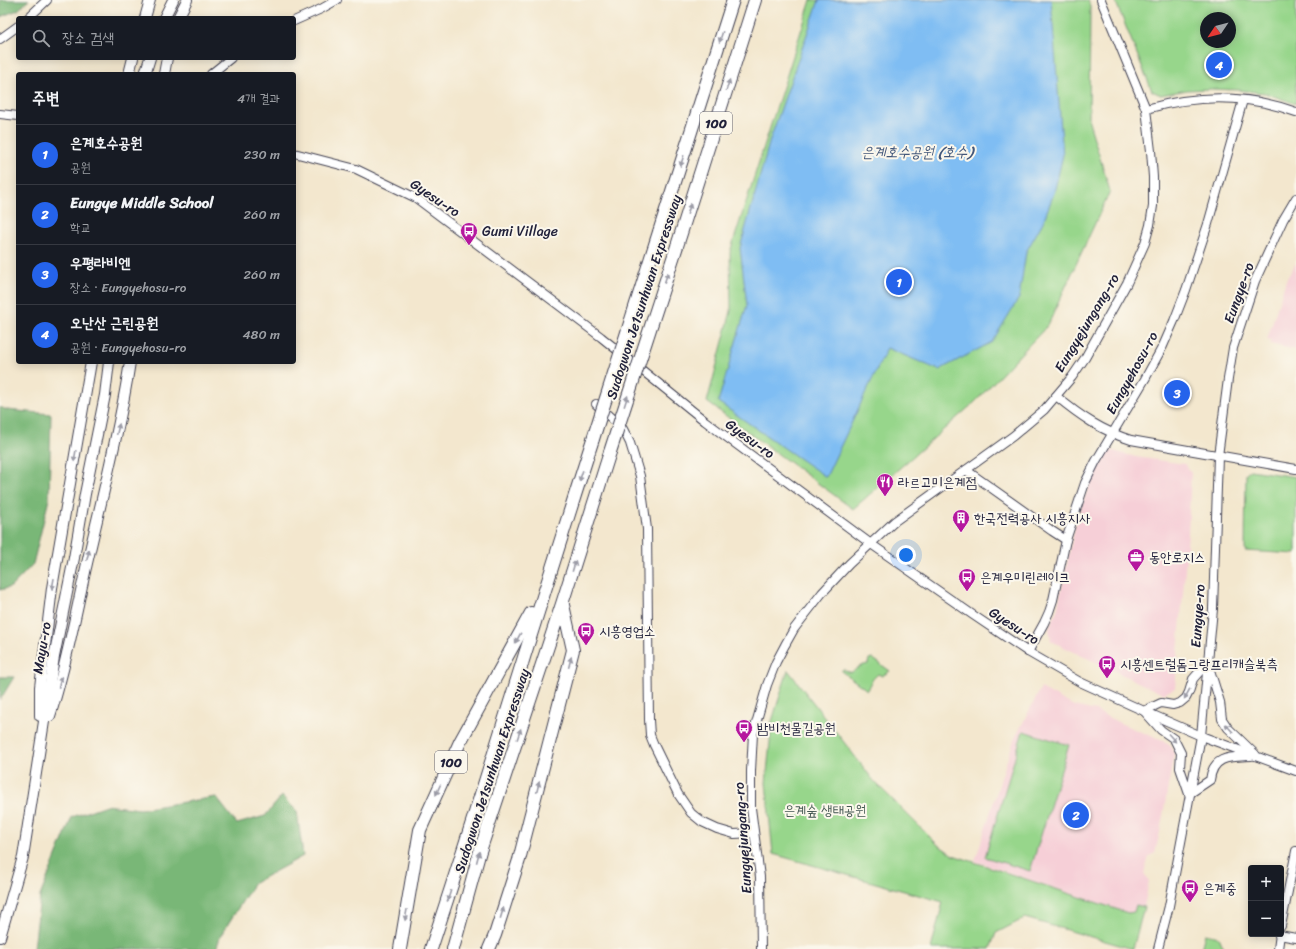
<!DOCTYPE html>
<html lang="ko">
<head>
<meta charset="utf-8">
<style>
	:root { --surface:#171b24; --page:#242831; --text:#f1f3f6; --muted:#9ea1a6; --line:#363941; --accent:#2563eb }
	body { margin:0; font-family:Sriracha,"Poor Story",sans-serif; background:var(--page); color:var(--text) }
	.controls { position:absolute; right:12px; bottom:12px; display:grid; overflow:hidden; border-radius:4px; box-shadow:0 2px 10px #0003 }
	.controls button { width:36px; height:36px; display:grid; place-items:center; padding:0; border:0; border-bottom:1px solid var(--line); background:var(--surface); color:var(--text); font:20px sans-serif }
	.compass { position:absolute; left:1200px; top:12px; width:36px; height:36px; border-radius:50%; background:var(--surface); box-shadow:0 2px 10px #0003; rotate:235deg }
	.you { position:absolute; left:906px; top:555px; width:14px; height:14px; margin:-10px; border:3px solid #fff; border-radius:50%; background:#1a73e8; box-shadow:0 0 0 6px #1a73e833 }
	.badge { display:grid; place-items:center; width:26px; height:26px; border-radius:50%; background:var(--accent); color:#fff; font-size:13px; font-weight:700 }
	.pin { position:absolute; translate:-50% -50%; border:2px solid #fff; box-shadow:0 1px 4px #0006 }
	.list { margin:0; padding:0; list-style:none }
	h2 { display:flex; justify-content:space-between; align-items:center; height:52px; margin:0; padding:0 16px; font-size:17px }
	h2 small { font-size:13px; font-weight:400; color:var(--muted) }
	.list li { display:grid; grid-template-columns:26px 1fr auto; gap:12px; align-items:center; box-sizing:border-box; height:60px; padding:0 16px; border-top:1px solid var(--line) }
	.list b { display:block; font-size:15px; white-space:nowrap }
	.list p { margin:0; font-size:13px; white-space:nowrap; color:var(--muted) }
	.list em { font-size:13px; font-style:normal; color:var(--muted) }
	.icon { flex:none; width:22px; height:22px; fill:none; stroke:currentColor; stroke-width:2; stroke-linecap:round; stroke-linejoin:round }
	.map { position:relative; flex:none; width:1296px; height:949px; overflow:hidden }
	.search { position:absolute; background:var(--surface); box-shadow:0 2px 10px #0003; left:16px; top:16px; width:280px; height:44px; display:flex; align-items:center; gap:10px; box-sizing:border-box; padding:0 14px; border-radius:4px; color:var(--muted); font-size:15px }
	.panel { position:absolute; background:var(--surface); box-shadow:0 2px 10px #0003; left:16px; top:72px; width:280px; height:292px; border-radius:4px }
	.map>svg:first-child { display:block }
</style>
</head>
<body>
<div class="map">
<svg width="1296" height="949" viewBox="0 0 1296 949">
	<rect width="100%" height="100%" fill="#fbf7ec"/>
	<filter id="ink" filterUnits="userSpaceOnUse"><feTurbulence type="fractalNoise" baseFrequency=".025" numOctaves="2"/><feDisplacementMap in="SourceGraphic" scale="8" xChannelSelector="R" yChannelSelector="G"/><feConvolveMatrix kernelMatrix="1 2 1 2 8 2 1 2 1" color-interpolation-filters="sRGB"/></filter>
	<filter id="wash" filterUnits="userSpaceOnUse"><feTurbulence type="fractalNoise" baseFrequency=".012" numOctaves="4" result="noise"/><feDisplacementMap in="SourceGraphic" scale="16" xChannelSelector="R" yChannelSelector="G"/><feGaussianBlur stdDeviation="0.9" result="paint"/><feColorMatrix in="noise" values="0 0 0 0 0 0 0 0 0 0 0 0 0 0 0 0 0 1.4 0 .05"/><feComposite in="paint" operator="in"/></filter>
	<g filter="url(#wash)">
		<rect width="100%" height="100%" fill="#f3e7ce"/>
		<g fill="#f6cfd7">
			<polygon points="1296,263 1296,350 1270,344 1271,341 1267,340 1286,280"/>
			<polygon points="1110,450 1136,457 1185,464 1191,472 1188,534 1175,688 1163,694 1051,641 1049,629 1057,610 1076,522 1090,483"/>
			<polygon points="1041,688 1074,706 1096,711 1122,724 1168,743 1174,753 1160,832 1155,853 1149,857 1144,873 1149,881 1144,907 1136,905 1135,910 1132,913 1129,913 975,861 1004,769 1014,740"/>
		</g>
		<g fill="#97d68b" stroke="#5c7c63" fill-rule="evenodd">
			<polygon points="811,0 1088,0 1090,6 1089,122 1110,191 1048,325 975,402 853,509 707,402 731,311 730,252"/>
			<path d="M1115,0H1296V104L1265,93L1238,90L1211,89L1187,90L1161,95L1152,91ZM1206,18H1230V42H1206Z"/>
			<polygon points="1250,470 1296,477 1296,554 1245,551 1246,473"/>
			<path d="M872,658L890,671L882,676L878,674L872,680L867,690L841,671L843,669C854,676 852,670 861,666C863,665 865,665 868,664L869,659Z"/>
			<polygon points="788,670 874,781 937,844 953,855 1128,913 1134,912 1136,905 1144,907 1133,949 1025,918 996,933 990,949 931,949 943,902 773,854 766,783 772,721"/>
			<polygon points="1023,731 1069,745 1030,871 985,857"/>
			<polygon points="1205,934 1219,937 1224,949 1201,949"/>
		</g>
		<g fill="#79b777" stroke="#4e6c59">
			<polygon points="0,0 29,0 18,10 0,17"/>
			<polygon points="0,407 7,410 51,414 49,499 33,564 11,587 0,590"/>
			<polygon points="0,677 14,677 0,700"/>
			<polygon points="282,796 297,811 303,856 254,883 221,935 216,949 34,949 40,896 72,817 106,805 140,809 216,797 237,824 265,816"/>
		</g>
		<polygon fill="#7fbdf3" stroke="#507097" points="819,0 1051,0 1063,155 1054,193 1043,222 1026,252 1019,298 992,342 939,370 887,348 826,477 718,402 747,305 740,248 770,140"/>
	</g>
	<g filter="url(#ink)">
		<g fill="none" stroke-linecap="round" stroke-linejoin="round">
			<defs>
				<g id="minor">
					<polyline points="28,18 47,0"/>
					<polyline points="294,21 321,9 337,0"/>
					<polyline points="0,39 18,26"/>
					<polyline points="211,74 231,58"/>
					<path d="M1146,109C1195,95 1247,94 1296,112"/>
					<polyline points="0,114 18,116"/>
					<polyline points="294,153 356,169 416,198 601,337 705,421 871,544 973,615 1028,652 1080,682 1144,711 1201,736 1296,771"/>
					<path d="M1056,396C1080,416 1102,431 1131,440L1296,469"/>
					<polyline points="596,404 623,429 630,443 640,476 647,529 649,720 650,735 654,745 678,794 691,813 702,822 717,829 734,834 754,833"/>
					<polyline points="966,470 1052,531 1066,540"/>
					<polyline points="1028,652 1044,623 1049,612 1053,600 1066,540 1085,483 1096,461 1145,379 1163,346 1174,321 1186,290 1208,224 1243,100"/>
					<path d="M1208,662L1193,679L1189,692L1186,698L1180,703L1173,705L1161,703L1144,711L1161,730L1174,739L1181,753L1180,768L1189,794L1210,780C1213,755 1231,757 1251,756"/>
					<polyline points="1209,667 1220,702 1222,719 1228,728 1255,754"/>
					<polyline points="1281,926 1296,851"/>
					<polyline points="1279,935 1296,938"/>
					<polyline points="761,949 760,877 751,808 751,771 753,734 767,685 776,662 785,645 794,629 822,593 849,564 895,521 1013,436 1044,410 1072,377 1085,358 1127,283 1145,243 1150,225 1153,206 1153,177 1151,151 1146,109 1101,0"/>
					<polyline points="1158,949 1169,906 1201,736 1213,609 1218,456 1228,379 1233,348 1255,281 1283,220 1296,198"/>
					<polyline points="1278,949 1280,934"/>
				</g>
				<g id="major">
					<polyline points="145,18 150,0"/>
					<polyline points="164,18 173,0"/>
					<polyline points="178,18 187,0"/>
					<polyline points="129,74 133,58"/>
					<polyline points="145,74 150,58"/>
					<polyline points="164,74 167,58"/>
					<polyline points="40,716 40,687 52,588 91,362"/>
					<path d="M50,716C67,664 76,611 88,559C103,493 120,428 130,362"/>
					<polyline points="0,937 23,857 54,657 74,558 85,494 105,395 109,362"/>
				</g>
				<g id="highway">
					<polyline points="659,232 733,0"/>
					<polyline points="677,246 755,0"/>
					<polyline points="400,949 420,830 460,742 531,613"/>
					<path d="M431,949C487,780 538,609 593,439"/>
					<polyline points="453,949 480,851 562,604 610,452"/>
					<polyline points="489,949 495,935 519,860 573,650 563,605"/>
				</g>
			</defs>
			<use href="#minor" stroke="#414051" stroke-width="10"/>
			<use href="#major" stroke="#414051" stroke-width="12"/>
			<use href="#highway" stroke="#414051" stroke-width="14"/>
			<use href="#minor" stroke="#fff" stroke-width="8"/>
			<use href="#major" stroke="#fff" stroke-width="10"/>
			<use href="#highway" stroke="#fff" stroke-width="12"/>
			<defs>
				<g id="highway-bridge">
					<polyline points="593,439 659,232"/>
					<polyline points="610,452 677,246"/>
				</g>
			</defs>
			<use href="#highway-bridge" stroke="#414051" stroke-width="14" stroke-linecap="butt"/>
			<use href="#highway-bridge" stroke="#fff" stroke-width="12"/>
		</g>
		<defs><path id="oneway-solid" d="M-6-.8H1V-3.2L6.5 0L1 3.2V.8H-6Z"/></defs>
		<g fill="#9c9ca7">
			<use href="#oneway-solid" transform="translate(721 37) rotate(108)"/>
			<use href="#oneway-solid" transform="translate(728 85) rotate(-72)"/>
			<use href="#oneway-solid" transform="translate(682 161) rotate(108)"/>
			<use href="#oneway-solid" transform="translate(689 209) rotate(-72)"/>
			<use href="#oneway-solid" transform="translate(666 278) rotate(-72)"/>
			<use href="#oneway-solid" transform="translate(626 401) rotate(-72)"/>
			<use href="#oneway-solid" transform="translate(118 429) rotate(-77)"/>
			<use href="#oneway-solid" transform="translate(75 456) rotate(99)"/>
			<use href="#oneway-solid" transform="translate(581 476) rotate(108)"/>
			<use href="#oneway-solid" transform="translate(88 555) rotate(-77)"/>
			<use href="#oneway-solid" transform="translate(574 566) rotate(-73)"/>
			<use href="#oneway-solid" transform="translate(53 584) rotate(100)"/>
			<use href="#oneway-solid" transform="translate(518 638) rotate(119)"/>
			<use href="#oneway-solid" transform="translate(570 662) rotate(-76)"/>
			<use href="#oneway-solid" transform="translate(60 682) rotate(-75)"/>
			<use href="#oneway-solid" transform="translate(1187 694) rotate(119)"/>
			<use href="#oneway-solid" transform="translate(1229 728) rotate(-133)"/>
			<use href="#oneway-solid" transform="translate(519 734) rotate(-71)"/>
			<use href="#oneway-solid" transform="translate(1172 738) rotate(48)"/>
			<use href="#oneway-solid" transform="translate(538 787) rotate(-76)"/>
			<use href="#oneway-solid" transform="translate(438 790) rotate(114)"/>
			<use href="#oneway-solid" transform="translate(478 857) rotate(-75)"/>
			<use href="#oneway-solid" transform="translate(449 896) rotate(108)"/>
			<use href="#oneway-solid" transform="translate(502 913) rotate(-73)"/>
			<use href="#oneway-solid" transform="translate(406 915) rotate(100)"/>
		</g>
	</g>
	<defs>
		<symbol id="bus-pin" viewBox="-11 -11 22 30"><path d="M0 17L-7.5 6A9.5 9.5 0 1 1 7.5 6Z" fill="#b5179e" stroke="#fbf7ec"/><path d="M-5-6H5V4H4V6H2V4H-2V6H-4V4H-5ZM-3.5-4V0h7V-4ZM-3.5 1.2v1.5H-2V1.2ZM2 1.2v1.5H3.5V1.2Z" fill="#fff"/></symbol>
		<symbol id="restaurant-pin" viewBox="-11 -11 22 30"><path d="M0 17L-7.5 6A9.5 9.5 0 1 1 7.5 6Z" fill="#b5179e" stroke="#fbf7ec"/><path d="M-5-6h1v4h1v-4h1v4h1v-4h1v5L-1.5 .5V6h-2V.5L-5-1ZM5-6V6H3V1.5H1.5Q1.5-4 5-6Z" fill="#fff"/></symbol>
		<symbol id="building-pin" viewBox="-11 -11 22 30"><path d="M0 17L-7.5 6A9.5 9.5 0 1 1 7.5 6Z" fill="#b5179e" stroke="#fbf7ec"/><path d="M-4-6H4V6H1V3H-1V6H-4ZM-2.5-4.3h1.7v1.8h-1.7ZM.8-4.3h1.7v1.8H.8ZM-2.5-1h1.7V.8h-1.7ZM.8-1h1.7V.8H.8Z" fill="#fff"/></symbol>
		<symbol id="office-pin" viewBox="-11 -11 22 30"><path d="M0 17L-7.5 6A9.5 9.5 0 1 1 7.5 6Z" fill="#b5179e" stroke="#fbf7ec"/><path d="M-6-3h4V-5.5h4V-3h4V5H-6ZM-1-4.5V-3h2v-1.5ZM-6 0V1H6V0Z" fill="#fff"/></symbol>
	</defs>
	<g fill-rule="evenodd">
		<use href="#bus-pin" x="459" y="221" width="20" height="27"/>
		<use href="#restaurant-pin" x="875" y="472" width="20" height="27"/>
		<use href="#building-pin" x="951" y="508" width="20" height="27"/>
		<use href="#office-pin" x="1126" y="547" width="20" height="27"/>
		<use href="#bus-pin" x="957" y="567" width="20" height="27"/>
		<use href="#bus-pin" x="576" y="621" width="20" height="27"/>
		<use href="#bus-pin" x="1097" y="654" width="20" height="27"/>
		<use href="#bus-pin" x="734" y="718" width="20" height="27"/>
		<use href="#bus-pin" x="1180" y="878" width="20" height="27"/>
	</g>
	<g text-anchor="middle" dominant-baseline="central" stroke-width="4" stroke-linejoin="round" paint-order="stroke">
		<g fill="#fbf7ec" stroke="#636270" stroke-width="1">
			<rect x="700" y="112" width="32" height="22" rx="3"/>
			<rect x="435" y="751" width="32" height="22" rx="3"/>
		</g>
		<g font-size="13" font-weight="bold" fill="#22223b">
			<text x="716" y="123">100</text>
			<text x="451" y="762">100</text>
		</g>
		<g font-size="14" fill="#22223b" stroke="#fbf7ec">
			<text transform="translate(435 198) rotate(34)">Gyesu-ro</text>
			<text transform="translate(1239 293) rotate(-70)">Eungye-ro</text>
			<text transform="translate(644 297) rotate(-72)">Sudogwon Je1sunhwan Expressway</text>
			<text transform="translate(1087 323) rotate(-59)">Eungyejungang-ro</text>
			<text transform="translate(1132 373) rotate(-61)">Eungyehosu-ro</text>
			<text transform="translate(750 439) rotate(36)">Gyesu-ro</text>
			<text transform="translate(1198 616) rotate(-86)">Eungye-ro</text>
			<text transform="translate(1014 626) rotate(33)">Gyesu-ro</text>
			<text transform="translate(42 648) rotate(-80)">Mayu-ro</text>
			<text transform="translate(492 771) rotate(-72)">Sudogwon Je1sunhwan Expressway</text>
			<text transform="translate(743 838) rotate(-94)">Eungyejungang-ro</text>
		</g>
		<g font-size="14" fill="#22223b" stroke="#fbf7ec" text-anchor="start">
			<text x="482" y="231">Gumi Village</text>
			<text x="898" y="482">라르고미은계점</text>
			<text x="974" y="518">한국전력공사 시흥지사</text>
			<text x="1149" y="557">동안로지스</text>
			<text x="980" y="577">은계우미린레이크</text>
			<text x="599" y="631">시흥영업소</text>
			<text x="1120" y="664">시흥센트럴돔그랑프리캐슬북측</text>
			<text x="757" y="728">밤비천물길공원</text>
			<text x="1203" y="888">은계중</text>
		</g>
		<g font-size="14" fill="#455853" stroke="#fbf7ec">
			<text x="825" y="810">은계숲 생태공원</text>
		</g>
		<g font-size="15" font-style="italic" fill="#43587b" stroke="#fbf7ec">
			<text x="917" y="152">은계호수공원 (호수)</text>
		</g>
	</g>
</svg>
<div class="controls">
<button>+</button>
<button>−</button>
</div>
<svg class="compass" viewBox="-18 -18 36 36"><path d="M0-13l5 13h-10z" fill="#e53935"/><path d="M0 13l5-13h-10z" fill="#9ea1a6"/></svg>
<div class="you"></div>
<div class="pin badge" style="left:899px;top:282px">1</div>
<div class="pin badge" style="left:1076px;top:815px">2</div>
<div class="pin badge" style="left:1177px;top:393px">3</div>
<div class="pin badge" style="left:1219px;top:65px">4</div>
<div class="search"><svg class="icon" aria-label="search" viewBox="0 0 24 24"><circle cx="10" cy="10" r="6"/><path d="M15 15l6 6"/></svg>장소 검색</div>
<section class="panel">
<h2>주변<small>4개 결과</small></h2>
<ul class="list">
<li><span class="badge">1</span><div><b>은계호수공원</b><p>공원</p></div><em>230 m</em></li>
<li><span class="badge">2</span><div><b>Eungye Middle School</b><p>학교</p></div><em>260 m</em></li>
<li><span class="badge">3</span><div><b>우평라비엔</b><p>장소 · Eungyehosu-ro</p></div><em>260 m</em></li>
<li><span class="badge">4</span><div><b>오난산 근린공원</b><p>공원 · Eungyehosu-ro</p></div><em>480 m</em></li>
</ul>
</section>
</div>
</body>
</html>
